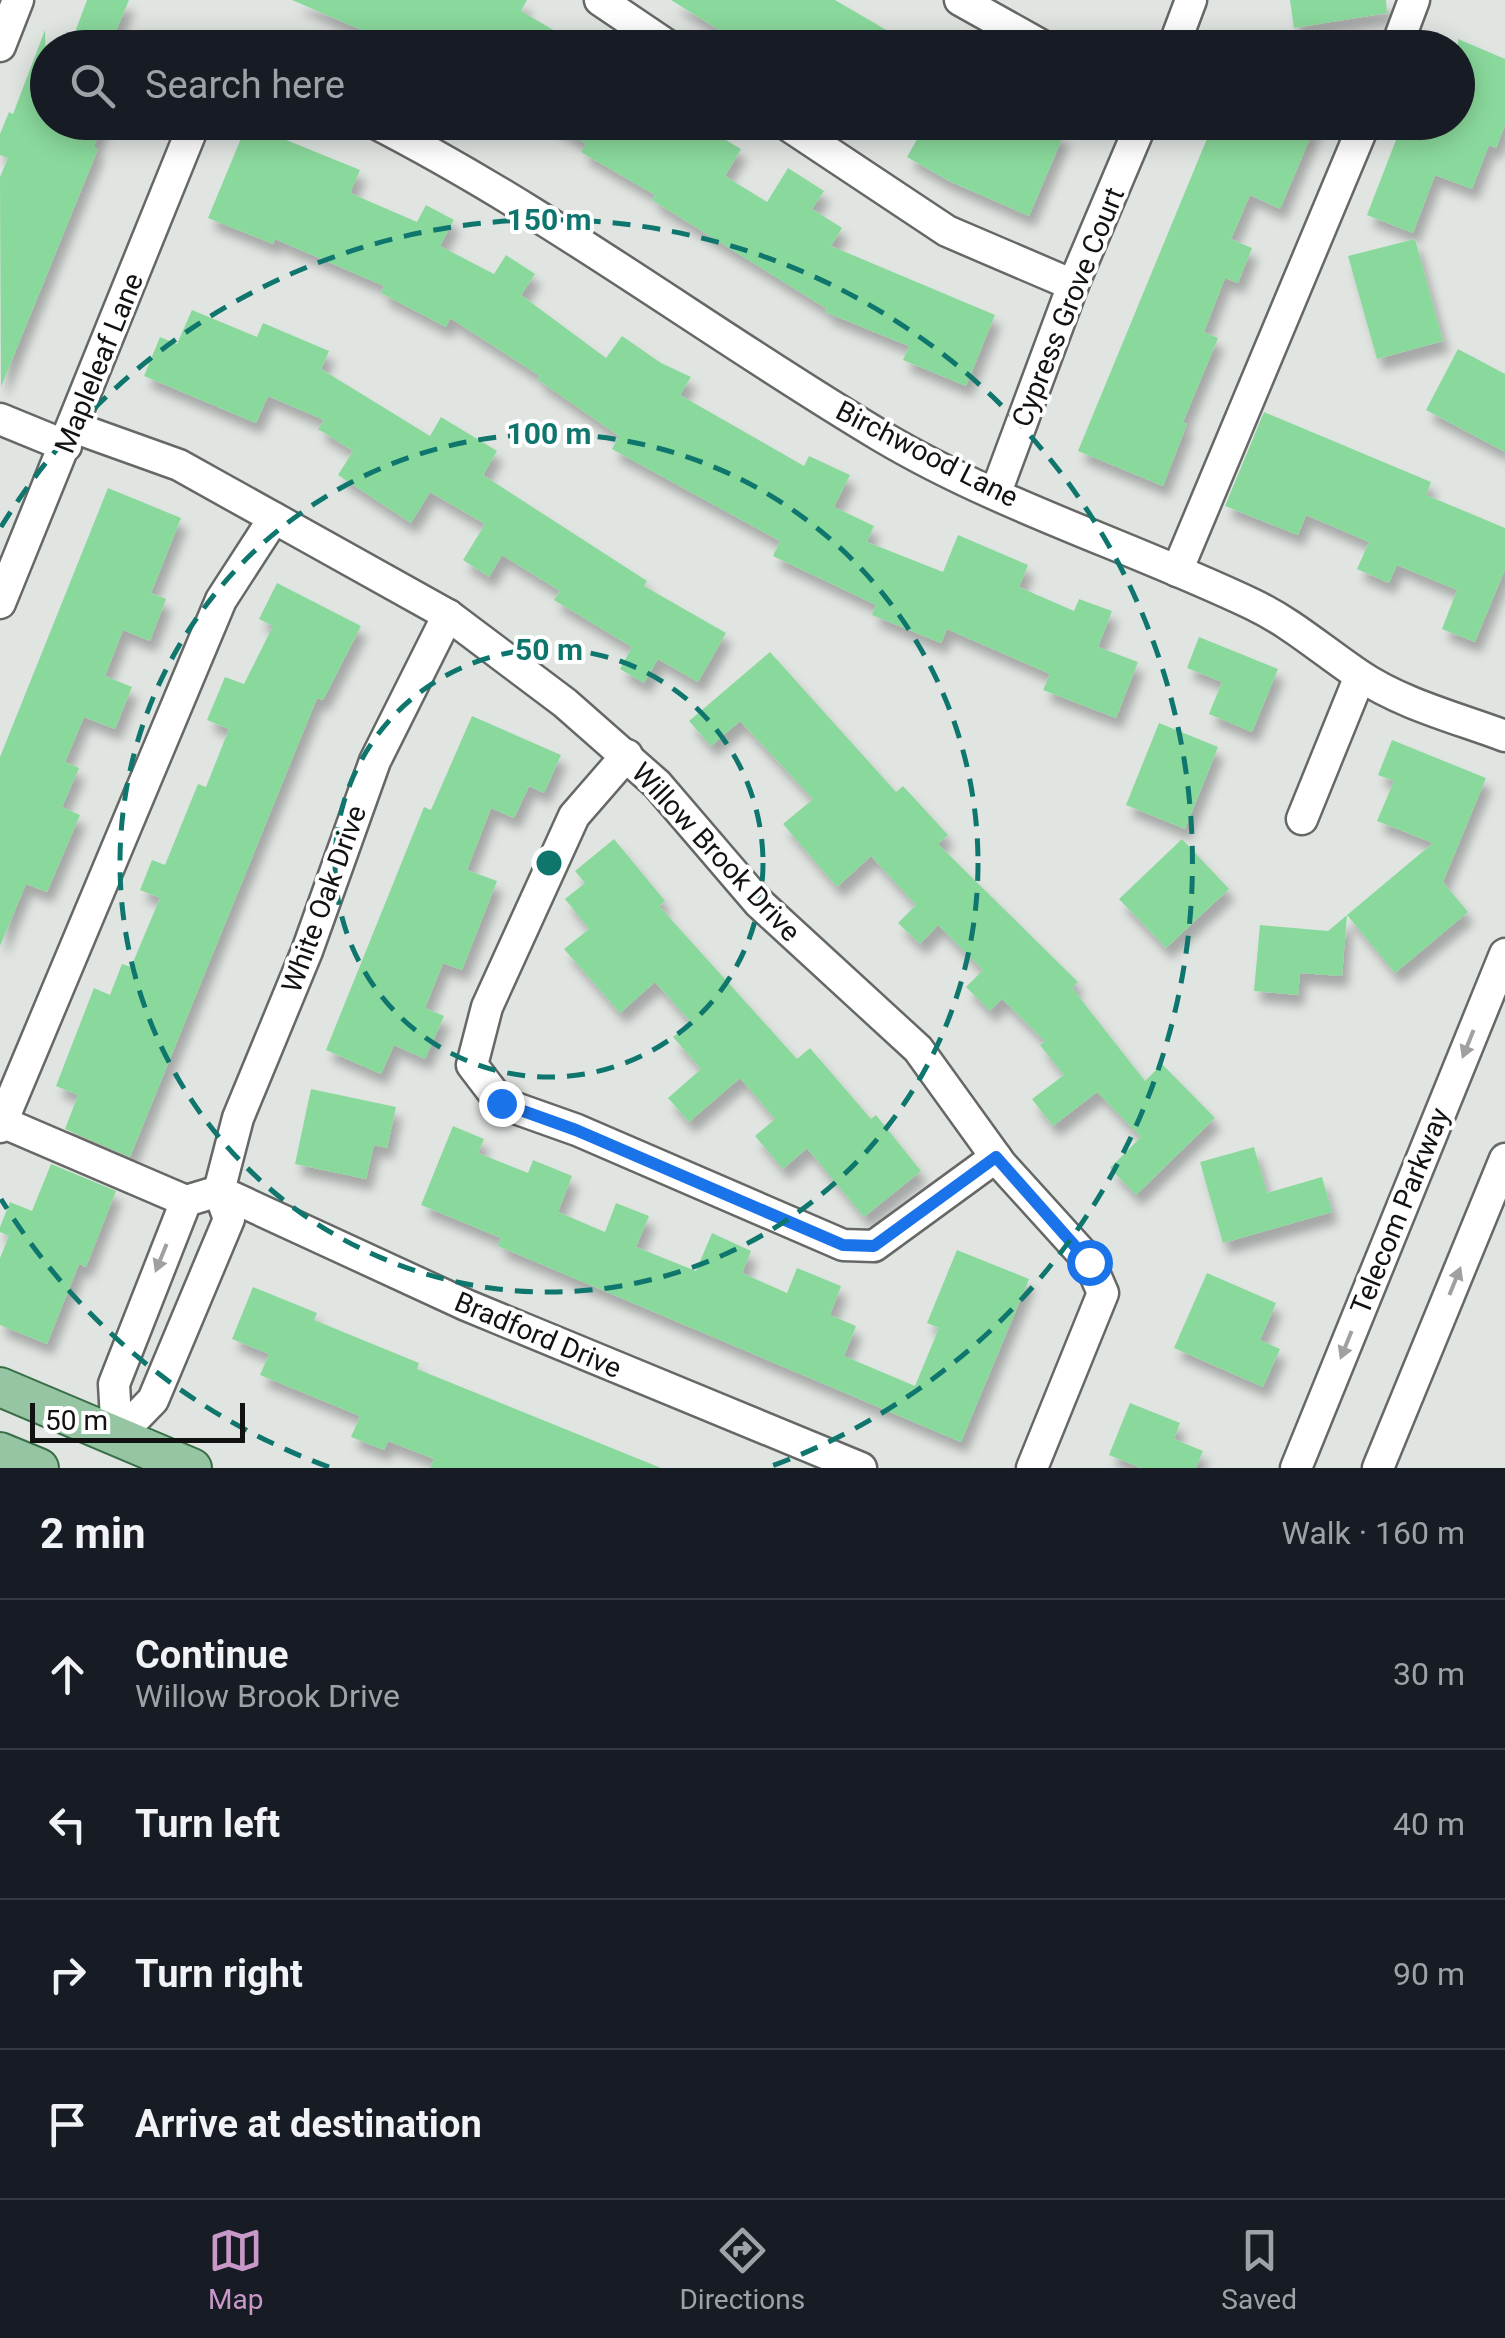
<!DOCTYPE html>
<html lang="en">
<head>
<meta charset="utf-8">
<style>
	:root { --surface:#171b24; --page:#20242c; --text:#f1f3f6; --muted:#9ea1a6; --line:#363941; --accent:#c899c8 }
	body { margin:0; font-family:Roboto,sans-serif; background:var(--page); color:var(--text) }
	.scale { position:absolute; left:30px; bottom:25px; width:215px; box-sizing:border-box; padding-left:10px; border:5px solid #111211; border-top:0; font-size:28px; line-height:35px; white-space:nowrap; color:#111211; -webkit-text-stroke:8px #fff; paint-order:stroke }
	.stop { position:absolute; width:30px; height:30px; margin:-22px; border:8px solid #1a73e8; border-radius:50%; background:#fff }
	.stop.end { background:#1a73e8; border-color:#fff; box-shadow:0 2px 10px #0008 }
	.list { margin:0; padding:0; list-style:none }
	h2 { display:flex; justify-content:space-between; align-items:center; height:130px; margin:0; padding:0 40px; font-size:42px }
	h2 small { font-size:32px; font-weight:400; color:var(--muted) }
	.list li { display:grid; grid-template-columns:65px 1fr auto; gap:30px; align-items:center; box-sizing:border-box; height:150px; padding:0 40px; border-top:2px solid var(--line) }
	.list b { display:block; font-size:38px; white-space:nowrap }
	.list p { margin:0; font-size:32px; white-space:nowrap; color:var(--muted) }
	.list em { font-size:32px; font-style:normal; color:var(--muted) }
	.icon { flex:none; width:55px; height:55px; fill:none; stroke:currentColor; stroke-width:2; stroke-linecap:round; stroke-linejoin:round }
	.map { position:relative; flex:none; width:1505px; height:1468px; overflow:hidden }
	.search { position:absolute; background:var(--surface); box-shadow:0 5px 25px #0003; left:30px; right:30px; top:30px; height:110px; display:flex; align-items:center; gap:25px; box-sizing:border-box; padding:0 35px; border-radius:55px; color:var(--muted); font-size:38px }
	.sheet { height:730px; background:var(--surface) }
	nav { display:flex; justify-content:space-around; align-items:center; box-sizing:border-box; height:140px; border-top:2px solid var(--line); background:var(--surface); font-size:28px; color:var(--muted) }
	nav a { display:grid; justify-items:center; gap:5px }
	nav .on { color:var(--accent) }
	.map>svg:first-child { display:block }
</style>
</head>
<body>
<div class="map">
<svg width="1505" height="1468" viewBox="0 0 1505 1468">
	<defs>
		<filter id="shadow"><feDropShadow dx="6" dy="11" stdDeviation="5" flood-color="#0004"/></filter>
	</defs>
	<rect width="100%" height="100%" fill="#e1e5e2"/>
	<g fill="#8ad99c" filter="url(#shadow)">
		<polygon points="87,0 129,0 109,48 69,48"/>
		<polygon points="292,0 527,0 521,11 584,48 403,48"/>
		<polygon points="671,0 835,0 917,48 748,48"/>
		<polygon points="1290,0 1386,0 1387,13 1294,28"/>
		<polygon points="45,30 48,122 103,122 94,147 98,149 1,387 0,177 8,158 0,155 0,134 9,112 13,114"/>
		<polygon points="1458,39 1505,59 1505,125 1496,148 1489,145 1472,189 1435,175 1413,233 1367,215 1401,127 1428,137 1433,122 1458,122"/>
		<polygon points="549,122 695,122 741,149 725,176 767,202 788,168 824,191 812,209 842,228 831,246 995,315 966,386 903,360 909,346 825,312 827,309 652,200 655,195 581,152 586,144"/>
		<polygon points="927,122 1036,122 1064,134 1029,216 949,181 907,157"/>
		<polygon points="1235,122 1317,122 1280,209 1250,195 1231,239 1252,248 1238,283 1225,278 1204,332 1218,338 1183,422 1187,424 1163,486 1078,451 1211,129 1229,137"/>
		<polygon points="247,124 360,170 350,193 417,222 426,205 454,220 440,246 494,274 506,255 535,274 521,295 606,358 622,336 661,363 691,377 680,395 804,466 809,456 850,475 834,507 874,526 867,542 943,572 958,535 1028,565 1019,587 1074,611 1079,599 1112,611 1098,647 1138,662 1116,718 1043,690 1050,674 947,629 941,643 872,615 876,605 773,556 780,541 612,449 619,436 537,379 540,376 450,318 446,327 381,293 384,286 275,239 273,244 208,218"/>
		<polygon points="1415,239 1443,341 1377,359 1348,256"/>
		<polygon points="192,310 257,337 263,323 329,351 321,369 430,436 441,417 497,451 483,475 647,581 644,586 726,633 698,682 658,659 644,683 620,669 632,647 554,600 560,591 502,555 489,577 463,560 485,524 430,492 411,523 338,475 353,451 318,429 324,420 268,396 256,423 144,376 160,337 177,344"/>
		<polygon points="1458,349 1505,374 1505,452 1426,410"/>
		<polygon points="1264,412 1431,482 1426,495 1505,528 1505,569 1475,642 1442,629 1457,590 1397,565 1389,583 1357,569 1369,542 1306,515 1298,535 1225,506"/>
		<polygon points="108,488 181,518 151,593 166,599 150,641 123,630 105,676 132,687 115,729 84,717 65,762 79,768 62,807 80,815 47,892 26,884 0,946 0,757"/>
		<polygon points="277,583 361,626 323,700 317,698 130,1157 65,1129 78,1095 56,1086 94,988 110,995 122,964 131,967 160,898 140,890 152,860 165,865 198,784 206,787 229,729 207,720 225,677 244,684 273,626 259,619"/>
		<polygon points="1199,637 1278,669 1252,732 1209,714 1222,682 1187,668"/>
		<polygon points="770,652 896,792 903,786 948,835 938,844 1078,982 1072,988 1145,1081 1162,1064 1215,1118 1136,1195 1110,1168 1141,1137 1097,1092 1053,1126 1032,1099 1064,1075 1040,1045 1045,1041 1002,999 990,1011 966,987 983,970 938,925 920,944 898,923 916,905 871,856 837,887 783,824 813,799 740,721 711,746 689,721"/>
		<polygon points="472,716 561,755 544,793 529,786 514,818 491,808 467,870 497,881 462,970 443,963 425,1008 444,1016 425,1059 394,1045 381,1074 326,1050 424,807 431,810"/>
		<polygon points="1159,723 1218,747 1185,829 1126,805"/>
		<polygon points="1392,740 1486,778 1443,882 1468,912 1395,973 1347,915 1342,976 1300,973 1298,995 1254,991 1260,925 1328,931 1433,843 1377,821 1394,781 1378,775"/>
		<polygon points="614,839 665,901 659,906 797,1059 810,1048 871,1119 876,1115 921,1171 864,1217 807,1148 783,1169 755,1136 775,1119 740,1078 689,1122 668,1098 701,1069 673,1037 691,1022 655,982 620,1013 564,949 589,929 565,899 585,883 575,871"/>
		<polygon points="1182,839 1229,889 1166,948 1119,899"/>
		<polygon points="311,1089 396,1107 387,1148 374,1145 366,1179 295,1164"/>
		<polygon points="453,1126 484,1139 478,1153 528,1173 533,1160 572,1176 558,1212 605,1232 616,1203 649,1216 636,1247 696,1271 712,1233 751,1251 742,1273 787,1293 797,1268 841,1286 830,1315 856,1326 844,1356 915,1386 939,1328 927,1323 957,1250 1029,1279 961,1442 498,1246 501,1238 421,1205"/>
		<polygon points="1254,1147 1267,1193 1322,1177 1332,1212 1223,1243 1200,1162"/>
		<polygon points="51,1164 116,1191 86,1267 79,1264 47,1344 0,1325 0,1258 9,1236 0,1232 0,1227 10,1202 32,1211"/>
		<polygon points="1207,1273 1276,1303 1260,1340 1280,1349 1263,1387 1174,1348"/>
		<polygon points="253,1287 317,1313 314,1320 419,1363 417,1369 661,1468 430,1468 434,1459 388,1441 384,1450 351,1437 360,1416 260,1375 269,1354 232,1339"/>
		<polygon points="1130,1403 1180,1423 1174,1439 1203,1451 1196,1468 1141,1468 1109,1455"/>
	</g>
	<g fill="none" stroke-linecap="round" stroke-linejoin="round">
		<defs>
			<g id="minor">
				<polyline points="600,0 671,48"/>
				<polyline points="960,0 1046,48"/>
				<polyline points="0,46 18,0"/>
				<polyline points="1173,48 1191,0"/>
				<polyline points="1396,48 1414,0"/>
				<path d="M373,122C551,213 710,334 881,436C997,505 1130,546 1252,604C1292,623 1323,651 1359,675C1402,704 1457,718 1505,736"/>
				<polyline points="783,122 947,231 1073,285"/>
				<polyline points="0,419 66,446"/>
				<polyline points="73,427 179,465 448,615 565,703 657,784 759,903 918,1049 1001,1164 1089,1261 1103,1293 1032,1468"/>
				<polyline points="996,492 1073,285 1142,122"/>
				<polyline points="1177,571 1365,122"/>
				<polyline points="0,603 195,122"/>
				<polyline points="627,755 574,816 487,1007 472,1065 501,1103 577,1130 843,1245 874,1246 996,1157"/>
				<polyline points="1302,819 1360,676"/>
				<polyline points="2,1122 186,1201"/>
				<polyline points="0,1127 221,600 274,518"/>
				<polyline points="219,1191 466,1305 861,1468"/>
				<polyline points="117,1437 153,1400 229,1219 219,1191 238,1118 307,951 375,761 448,615"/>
				<polyline points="117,1437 114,1384 186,1201 219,1191"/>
				<polyline points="1296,1468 1505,954"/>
				<polyline points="1378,1468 1505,1159"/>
			</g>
			<g id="major">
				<polyline points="0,1387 192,1468"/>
				<polyline points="0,1452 39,1468"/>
			</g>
		</defs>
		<use href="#minor" stroke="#656865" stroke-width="35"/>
		<use href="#major" stroke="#396e47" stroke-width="42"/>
		<use href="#minor" stroke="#fff" stroke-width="30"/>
		<use href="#major" stroke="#95c5a2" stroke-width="38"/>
	</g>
	<defs><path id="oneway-solid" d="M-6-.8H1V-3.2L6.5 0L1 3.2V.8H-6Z" transform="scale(2.5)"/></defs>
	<g fill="#a0a0a0">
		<use href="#oneway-solid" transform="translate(1468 1044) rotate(112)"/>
		<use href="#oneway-solid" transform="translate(161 1258) rotate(112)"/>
		<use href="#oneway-solid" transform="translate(1455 1281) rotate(-68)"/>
		<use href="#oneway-solid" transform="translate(1346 1345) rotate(112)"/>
	</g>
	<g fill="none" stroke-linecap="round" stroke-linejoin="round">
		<polyline stroke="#1a73e8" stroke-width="12" points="501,1103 576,1130 843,1245 874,1246 996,1157 1089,1262"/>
	</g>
	<g fill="none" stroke="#0f766e" stroke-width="5" stroke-dasharray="18 12">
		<circle cx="549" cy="863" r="214"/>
		<circle cx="549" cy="863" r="429"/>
		<path d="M329 1467A643 643 0 0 1 1 1199M1 527A643 643 0 1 1 769 1467"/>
	</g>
	<g text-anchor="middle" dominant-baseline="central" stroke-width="8" stroke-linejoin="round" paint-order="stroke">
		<g font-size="28" fill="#111211" stroke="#fff">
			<text transform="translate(1068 307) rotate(-68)">Cypress Grove Court</text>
			<text transform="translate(99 363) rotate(-68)">Mapleleaf Lane</text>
			<text transform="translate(927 454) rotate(27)">Birchwood Lane</text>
			<text transform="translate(716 852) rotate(47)">Willow Brook Drive</text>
			<text transform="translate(324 899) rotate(-70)">White Oak Drive</text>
			<text transform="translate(1400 1211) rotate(-68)">Telecom Parkway</text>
			<text transform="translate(538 1335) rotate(23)">Bradford Drive</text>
		</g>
	</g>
	<circle cx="549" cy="863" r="15" fill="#0f766e" stroke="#fff" stroke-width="5"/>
	<g font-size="30" text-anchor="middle" font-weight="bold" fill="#0f766e" stroke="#fff" stroke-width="8" stroke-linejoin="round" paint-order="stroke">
		<text x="549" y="230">150 m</text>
		<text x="549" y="444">100 m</text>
		<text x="549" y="660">50 m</text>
	</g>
</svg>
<div class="scale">50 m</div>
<div class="stop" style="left:1089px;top:1262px"></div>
<div class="stop end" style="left:501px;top:1103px"></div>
<div class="search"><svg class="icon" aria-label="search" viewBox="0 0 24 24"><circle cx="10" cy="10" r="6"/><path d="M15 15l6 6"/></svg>Search here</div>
</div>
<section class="sheet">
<h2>2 min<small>Walk · 160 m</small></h2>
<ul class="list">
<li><svg class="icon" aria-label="ahead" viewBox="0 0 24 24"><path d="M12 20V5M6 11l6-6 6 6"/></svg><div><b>Continue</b><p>Willow Brook Drive</p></div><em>30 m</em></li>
<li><svg class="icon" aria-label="left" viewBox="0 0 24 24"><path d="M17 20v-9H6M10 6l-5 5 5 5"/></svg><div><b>Turn left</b></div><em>40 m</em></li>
<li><svg class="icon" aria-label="right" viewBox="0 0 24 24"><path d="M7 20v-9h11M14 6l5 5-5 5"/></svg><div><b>Turn right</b></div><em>90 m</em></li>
<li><svg class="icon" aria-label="arrive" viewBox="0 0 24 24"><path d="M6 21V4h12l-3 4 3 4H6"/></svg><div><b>Arrive at destination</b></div></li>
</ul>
</section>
<nav>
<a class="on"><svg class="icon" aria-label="map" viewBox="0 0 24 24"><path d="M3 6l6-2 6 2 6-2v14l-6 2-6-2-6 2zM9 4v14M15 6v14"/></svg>Map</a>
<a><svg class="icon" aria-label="directions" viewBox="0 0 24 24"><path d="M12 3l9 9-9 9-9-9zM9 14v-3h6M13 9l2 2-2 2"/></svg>Directions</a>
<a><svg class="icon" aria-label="saved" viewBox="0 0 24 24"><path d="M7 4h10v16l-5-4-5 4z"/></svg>Saved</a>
</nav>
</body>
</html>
